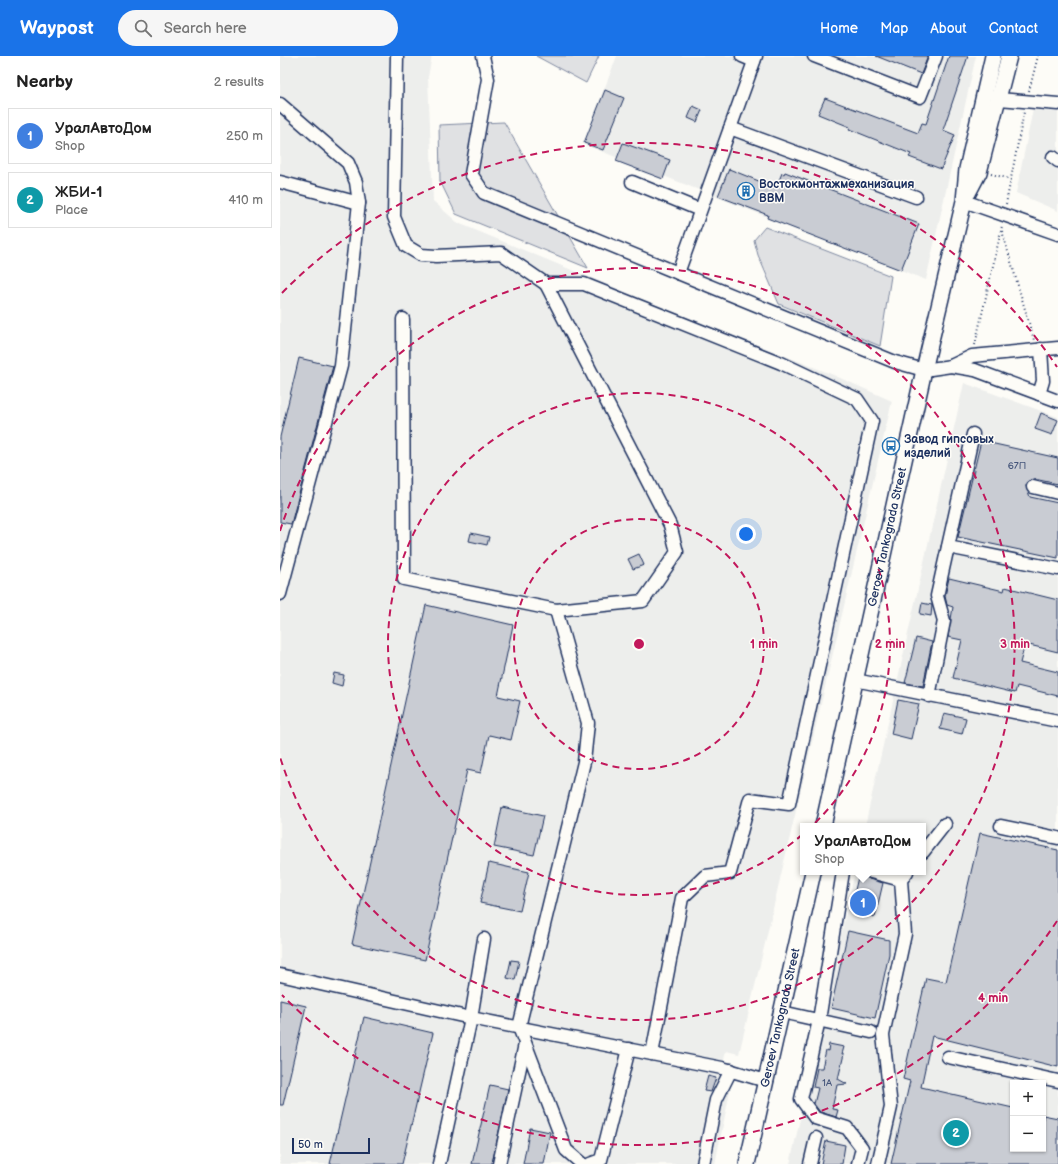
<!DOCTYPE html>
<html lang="en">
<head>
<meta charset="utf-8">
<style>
	:root { --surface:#fff; --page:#f6f6f6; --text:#222; --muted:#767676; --line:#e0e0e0; --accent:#1a73e8 }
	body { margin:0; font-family:"Balsamiq Sans",sans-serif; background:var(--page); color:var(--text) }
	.controls { position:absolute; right:12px; bottom:12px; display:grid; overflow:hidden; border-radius:0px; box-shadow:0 1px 3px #0004 }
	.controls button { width:36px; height:36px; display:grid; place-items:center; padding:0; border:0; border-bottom:1px solid var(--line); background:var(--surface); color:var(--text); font:20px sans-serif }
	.scale { position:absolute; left:12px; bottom:10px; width:78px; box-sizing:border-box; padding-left:4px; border:2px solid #1b2f5e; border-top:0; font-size:11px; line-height:14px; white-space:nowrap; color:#1b2f5e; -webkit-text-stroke:3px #fdfcf7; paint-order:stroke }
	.you { position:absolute; left:466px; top:478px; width:14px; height:14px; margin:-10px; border:3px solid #fff; border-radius:50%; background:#1a73e8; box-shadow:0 0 0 6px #1a73e833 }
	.badge { display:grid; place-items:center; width:26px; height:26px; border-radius:50%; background:var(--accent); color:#fff; font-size:13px; font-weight:700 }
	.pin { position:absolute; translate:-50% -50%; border:2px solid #fff; box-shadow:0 1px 4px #0006 }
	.popup { position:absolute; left:520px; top:767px; width:126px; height:52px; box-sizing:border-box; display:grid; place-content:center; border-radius:0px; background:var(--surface); filter:drop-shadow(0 1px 3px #0005); font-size:13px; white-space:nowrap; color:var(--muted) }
	.popup b { font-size:15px; color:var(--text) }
	.popup::after { content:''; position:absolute; left:50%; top:100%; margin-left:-8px; border:8px solid transparent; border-top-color:var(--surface) }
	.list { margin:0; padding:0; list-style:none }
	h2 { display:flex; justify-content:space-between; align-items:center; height:52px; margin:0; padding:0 16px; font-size:17px }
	h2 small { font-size:13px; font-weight:400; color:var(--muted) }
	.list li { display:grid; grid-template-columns:26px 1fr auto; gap:12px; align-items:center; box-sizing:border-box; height:56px; margin:0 8px 8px; padding:0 8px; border:1px solid var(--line); border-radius:0px }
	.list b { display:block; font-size:15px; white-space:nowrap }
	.list p { margin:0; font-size:13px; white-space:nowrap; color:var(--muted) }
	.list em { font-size:13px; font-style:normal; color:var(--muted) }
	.icon { flex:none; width:22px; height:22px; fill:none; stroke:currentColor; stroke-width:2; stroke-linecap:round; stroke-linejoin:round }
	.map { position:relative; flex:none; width:778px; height:1108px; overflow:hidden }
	header { display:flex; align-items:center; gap:24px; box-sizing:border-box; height:56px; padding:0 20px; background:var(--accent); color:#fff }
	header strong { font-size:19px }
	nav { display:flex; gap:22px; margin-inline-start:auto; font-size:14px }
	.search { width:280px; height:36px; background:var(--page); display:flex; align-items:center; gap:10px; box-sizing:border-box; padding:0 14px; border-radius:22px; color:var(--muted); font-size:15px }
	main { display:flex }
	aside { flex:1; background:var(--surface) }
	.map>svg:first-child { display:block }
</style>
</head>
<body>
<header>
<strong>Waypost</strong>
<div class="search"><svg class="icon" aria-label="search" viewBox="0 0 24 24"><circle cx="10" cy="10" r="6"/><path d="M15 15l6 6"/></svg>Search here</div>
<nav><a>Home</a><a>Map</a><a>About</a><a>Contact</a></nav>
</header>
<main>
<aside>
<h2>Nearby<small>2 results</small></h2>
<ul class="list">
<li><span class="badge" style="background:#3f7fe0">1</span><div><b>УралАвтоДом</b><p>Shop</p></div><em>250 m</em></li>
<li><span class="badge" style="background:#0f9aa8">2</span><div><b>ЖБИ-1</b><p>Place</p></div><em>410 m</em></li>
</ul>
</aside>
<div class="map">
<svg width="778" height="1108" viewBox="0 0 778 1108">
	<rect width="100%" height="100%" fill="#fdfcf7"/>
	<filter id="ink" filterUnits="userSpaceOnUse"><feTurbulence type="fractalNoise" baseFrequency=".025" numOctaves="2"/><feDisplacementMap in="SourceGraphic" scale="8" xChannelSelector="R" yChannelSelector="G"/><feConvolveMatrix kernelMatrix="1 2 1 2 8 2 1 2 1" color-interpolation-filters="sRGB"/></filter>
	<g filter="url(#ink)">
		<g fill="#edeeec" fill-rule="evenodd">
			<polygon points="0,0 152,0 148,21 153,145 178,167 362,243 551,318 612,345 459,998 446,995 437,1032 450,1035 435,1108 0,1108"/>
			<polygon points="337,0 696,0 646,224 303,88"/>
			<polygon points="753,53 778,56 778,155 736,137"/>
			<path d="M684,327L778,361V1108H510L575,816H643V770H585ZM733,1027H763V1093H733Z"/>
		</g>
		<g fill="#e0e1e3" stroke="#7e88a0">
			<polygon points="256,0 319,0 306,27"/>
			<polygon points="224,66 308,212 176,158 160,125 159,69"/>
			<polygon points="485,171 611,220 600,290 499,248 478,199 474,184"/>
		</g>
		<g fill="#c9ccd3" stroke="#1b2f5e">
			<polygon points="596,0 648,0 641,18"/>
			<polygon points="669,0 688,0 663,74 675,79 661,113 629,101 631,98 569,73 570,71 538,58 545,42 638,77 642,67 646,68"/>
			<polygon points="325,34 344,42 323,94 304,87"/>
			<polygon points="413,50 422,54 417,66 408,62"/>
			<polygon points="343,87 390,104 383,123 336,105"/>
			<polygon points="449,113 496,132 502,117 504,118 505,116 639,168 621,214 487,162 488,159 438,140"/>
			<polygon points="19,302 53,310 11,468 0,466 0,381"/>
			<polygon points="761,357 778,364 772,379 755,373"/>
			<polygon points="701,385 778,402 778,428 754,423 748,426 746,430 750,441 778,447 778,502 678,481"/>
			<polygon points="191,477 209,481 207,489 189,485"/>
			<polygon points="359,498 364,509 353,513 348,503"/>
			<polygon points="669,522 724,535 725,531 778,544 778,596 745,588 740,607 778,616 778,640 737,630 735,637 673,622 682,584 668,581 673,551 667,549 665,540"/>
			<polygon points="642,547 652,549 651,560 640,558"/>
			<polygon points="146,549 233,569 218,640 240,645 231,684 209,679 201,717 187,714 145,904 72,888"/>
			<polygon points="636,582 652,586 643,630 625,627"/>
			<polygon points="54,617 64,619 62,630 52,627"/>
			<polygon points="618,644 639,648 631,683 611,678"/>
			<polygon points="664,657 686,662 682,678 660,673"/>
			<polygon points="222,751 263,760 254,799 214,791"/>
			<polygon points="700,777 778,794 778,1011 652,980 641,1031 733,1052 733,1093 763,1093 763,1059 778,1062 778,1108 611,1108 630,1025 623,1023 646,922 666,926"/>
			<polygon points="209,807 249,816 240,855 200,847"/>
			<polygon points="579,817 584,818 589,823 603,827 595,861 570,855"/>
			<polygon points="568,875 609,884 609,898 595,962 551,952"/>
			<polygon points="231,904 239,905 235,924 227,922"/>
			<polygon points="0,944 26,950 3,1049 0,1049"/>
			<polygon points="84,961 153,977 122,1108 50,1108"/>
			<polygon points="549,988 564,991 562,998 564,998 558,1023 567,1028 557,1029 552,1053 558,1054 556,1061 540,1056 534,1048 538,1032 533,1031 537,1012 542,1012 546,994 548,995"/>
			<polygon points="428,1020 436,1022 431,1036 424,1035"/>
			<polygon points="210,1029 228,1033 212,1108 192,1108"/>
			<polygon points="250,1072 270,1076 264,1108 243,1108"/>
			<polygon points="546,1085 565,1089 562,1108 541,1108"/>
		</g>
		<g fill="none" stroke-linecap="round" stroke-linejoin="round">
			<defs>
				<g id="minor">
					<polyline points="117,0 114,161 126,190 141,199 156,200 221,197 266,228 304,228 501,307 577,343 592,365 509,748 470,743 450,817 425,820 402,842 372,998"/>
					<polyline points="203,0 208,23 191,118 204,137 398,217"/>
					<polyline points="462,0 474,5"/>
					<polyline points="476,0 398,217 615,306 644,314 671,310 692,300 778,292"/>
					<polyline points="534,0 640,41 656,0"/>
					<polyline points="719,43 778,48"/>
					<polyline points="0,48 68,107 76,126 79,147 61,310 0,538"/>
					<polyline points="450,72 636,141"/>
					<polyline points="773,101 778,105"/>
					<polyline points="0,126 79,147"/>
					<polyline points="352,126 420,154"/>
					<polyline points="684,145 778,178"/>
					<polyline points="123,263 124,523 276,554 363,545 397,496 390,469 266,228"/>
					<polyline points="671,310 695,314 778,345"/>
					<polyline points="759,338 763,325 761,293"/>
					<polyline points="753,431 778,437"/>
					<polyline points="668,491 778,513"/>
					<polyline points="276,554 308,667 304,706 239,971 286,1094 302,1108"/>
					<polyline points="575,624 778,665"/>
					<polyline points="649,640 664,565 657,540 693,378"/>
					<polyline points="721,770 778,782"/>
					<polyline points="643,796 665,768"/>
					<polyline points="563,816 539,964 521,1043 535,1062 567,1072 582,1092 578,1108"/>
					<polyline points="591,816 621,824"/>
					<polyline points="0,919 191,962 442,1012 486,1025"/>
					<polyline points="502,956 591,976"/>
					<polyline points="668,1001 778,1025"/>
					<polyline points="159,1108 191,962 204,883"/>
					<polyline points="219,1108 245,988"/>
					<polyline points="310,1108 321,1104 349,993"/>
					<polyline points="423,1108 436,1044 451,1014"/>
					<polyline points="530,1108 536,1082"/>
					<polyline points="598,1108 611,1051 603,979 625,878 621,824 627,816"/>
				</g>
				<g id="major">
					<polyline points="688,137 699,116 729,0"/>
					<path id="s1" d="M543,770L644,314L684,145L687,113L713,0"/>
					<path id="s2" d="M467,1108L533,816"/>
				</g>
			</defs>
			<use href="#minor" stroke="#1b2f5e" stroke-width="15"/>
			<use href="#major" stroke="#1b2f5e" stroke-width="18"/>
			<g stroke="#1b2f5e" stroke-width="2" stroke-dasharray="1 3" stroke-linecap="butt">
				<polyline points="749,35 758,0"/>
				<polyline points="711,118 731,123"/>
				<polyline points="726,148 744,56"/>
				<polyline points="722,175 754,284"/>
				<polyline points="695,289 722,170"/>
			</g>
			<use href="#minor" stroke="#fdfcf7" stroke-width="12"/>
			<use href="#major" stroke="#fdfcf7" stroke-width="15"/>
		</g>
	</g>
	<g fill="none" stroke="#c2185b" stroke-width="2" stroke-dasharray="7 5">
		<circle cx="359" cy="588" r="125"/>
		<circle cx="359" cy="588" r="251"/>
		<path d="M0 475A376 376 0 1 1 0 701"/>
		<path d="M777 865A501 501 0 0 1 2 939M2 237A501 501 0 0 1 777 311"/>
	</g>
	<defs>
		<symbol id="building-ring" viewBox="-11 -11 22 22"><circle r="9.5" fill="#fdfcf7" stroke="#1f6fb2" stroke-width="1.5"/><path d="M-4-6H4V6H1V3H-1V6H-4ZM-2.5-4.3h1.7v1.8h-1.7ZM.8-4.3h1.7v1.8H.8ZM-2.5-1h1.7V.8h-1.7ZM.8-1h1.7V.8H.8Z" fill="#1f6fb2"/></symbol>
		<symbol id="bus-ring" viewBox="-11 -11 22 22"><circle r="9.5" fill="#fdfcf7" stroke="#1f6fb2" stroke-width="1.5"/><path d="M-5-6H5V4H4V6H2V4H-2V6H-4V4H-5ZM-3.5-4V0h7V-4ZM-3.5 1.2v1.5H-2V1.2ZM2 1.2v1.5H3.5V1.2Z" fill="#1f6fb2"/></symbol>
	</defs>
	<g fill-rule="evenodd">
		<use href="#building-ring" x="456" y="125" width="20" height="20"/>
		<use href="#bus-ring" x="601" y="380" width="20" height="20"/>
	</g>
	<g text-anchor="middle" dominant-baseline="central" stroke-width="3" stroke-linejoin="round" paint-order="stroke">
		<g font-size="10" fill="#46567b">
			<text x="737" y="410">67П</text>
			<text x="547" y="1027">1А</text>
		</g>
		<g font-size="12" font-weight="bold" fill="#1b2f5e" stroke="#fdfcf7" text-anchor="start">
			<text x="479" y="128">Востокмонтажмеханизация<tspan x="479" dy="14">ВВМ</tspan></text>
			<text x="624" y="383">Завод гипсовых<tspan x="624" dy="14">изделий</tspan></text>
		</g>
		<g font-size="12" fill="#1b2f5e" stroke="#fdfcf7">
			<text stroke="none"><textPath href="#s1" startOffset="296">Geroev Tankograda Street</textPath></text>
			<text stroke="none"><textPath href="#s2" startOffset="150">Geroev Tankograda Street</textPath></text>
		</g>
	</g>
	<circle cx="359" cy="588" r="6" fill="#c2185b" stroke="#fdfcf7" stroke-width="2"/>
	<g font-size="12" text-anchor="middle" font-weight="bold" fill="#c2185b" stroke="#fdfcf7" stroke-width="3" stroke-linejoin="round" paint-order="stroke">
		<text x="484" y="592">1 min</text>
		<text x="610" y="592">2 min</text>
		<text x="735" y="592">3 min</text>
		<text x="713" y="946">4 min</text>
	</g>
</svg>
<div class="controls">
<button>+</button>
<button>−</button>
</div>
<div class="scale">50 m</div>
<div class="you"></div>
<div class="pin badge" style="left:583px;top:847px;background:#3f7fe0">1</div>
<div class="popup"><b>УралАвтоДом</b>Shop</div>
<div class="pin badge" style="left:676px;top:1077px;background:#0f9aa8">2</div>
</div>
</main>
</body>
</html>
